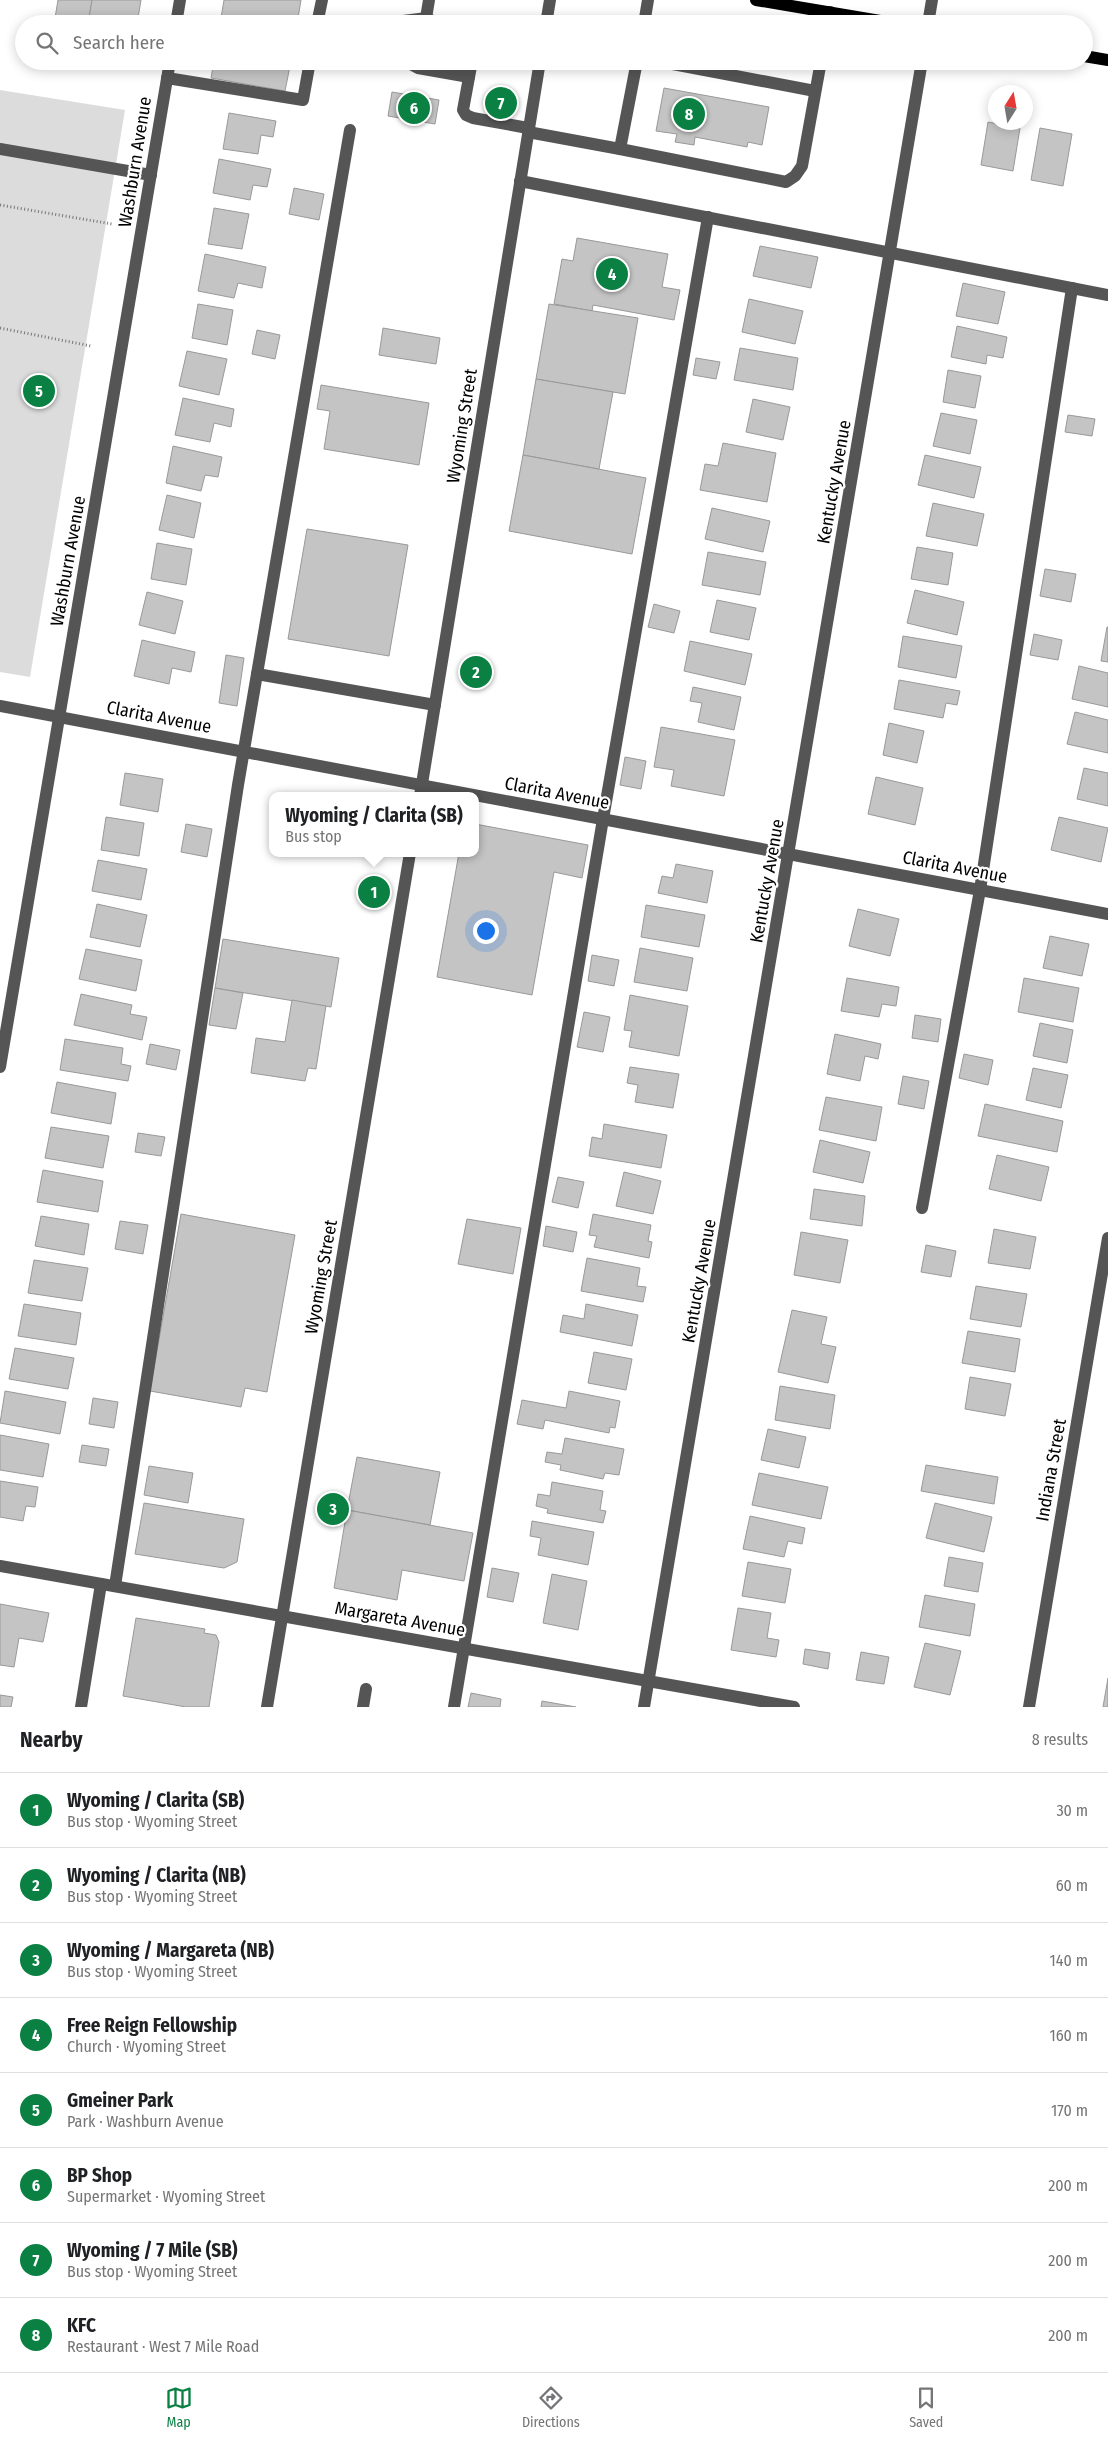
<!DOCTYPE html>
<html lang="en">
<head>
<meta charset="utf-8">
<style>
	:root { --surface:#fff; --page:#f6f6f6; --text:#202124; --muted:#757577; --line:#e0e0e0; --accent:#0b8043 }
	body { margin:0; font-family:"Fira Sans Condensed",sans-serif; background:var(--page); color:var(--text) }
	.compass { position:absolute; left:988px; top:85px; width:45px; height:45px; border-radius:50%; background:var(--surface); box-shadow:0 2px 12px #0003; rotate:11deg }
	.you { position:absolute; left:485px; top:930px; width:18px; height:18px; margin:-12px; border:4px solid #fff; border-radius:50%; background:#1a73e8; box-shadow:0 0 0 8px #1a73e833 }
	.badge { display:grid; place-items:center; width:32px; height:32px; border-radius:50%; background:var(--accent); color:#fff; font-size:16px; font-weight:700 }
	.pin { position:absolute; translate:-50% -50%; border:2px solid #fff; box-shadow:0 1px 5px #0006 }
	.popup { position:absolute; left:269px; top:792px; width:210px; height:65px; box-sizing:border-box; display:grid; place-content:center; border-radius:10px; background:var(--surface); filter:drop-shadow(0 1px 4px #0005); font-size:16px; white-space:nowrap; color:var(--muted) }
	.popup b { font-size:19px; color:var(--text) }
	.popup::after { content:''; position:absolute; left:50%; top:100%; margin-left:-10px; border:10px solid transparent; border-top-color:var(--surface) }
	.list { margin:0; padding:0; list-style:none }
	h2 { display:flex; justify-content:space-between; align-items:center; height:65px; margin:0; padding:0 20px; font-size:21px }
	h2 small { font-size:16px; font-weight:400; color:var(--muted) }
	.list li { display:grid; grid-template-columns:32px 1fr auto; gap:15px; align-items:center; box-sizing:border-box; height:75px; padding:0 20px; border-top:1px solid var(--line) }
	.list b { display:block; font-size:19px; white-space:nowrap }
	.list p { margin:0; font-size:16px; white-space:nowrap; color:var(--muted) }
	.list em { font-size:16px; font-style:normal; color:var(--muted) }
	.icon { flex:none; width:28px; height:28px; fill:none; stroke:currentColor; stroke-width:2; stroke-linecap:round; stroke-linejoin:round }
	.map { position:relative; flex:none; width:1108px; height:1707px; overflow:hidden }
	.search { position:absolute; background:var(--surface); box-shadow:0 2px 12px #0003; left:15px; right:15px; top:15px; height:55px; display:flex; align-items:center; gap:12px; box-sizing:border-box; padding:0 18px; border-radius:28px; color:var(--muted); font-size:19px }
	.sheet { height:665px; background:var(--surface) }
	nav { display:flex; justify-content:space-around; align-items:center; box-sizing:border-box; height:70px; border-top:1px solid var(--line); background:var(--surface); font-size:14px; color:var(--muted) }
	nav a { display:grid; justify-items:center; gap:2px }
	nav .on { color:var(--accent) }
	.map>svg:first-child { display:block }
</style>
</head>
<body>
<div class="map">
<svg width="1108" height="1707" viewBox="0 0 1108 1707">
	<rect width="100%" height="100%" fill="#fff"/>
	<polygon fill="#dcdcdc" points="0,90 125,110 30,677 0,672"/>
	<g fill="#c4c4c4" stroke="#999">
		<polygon points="58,0 92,0 89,19 80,17 79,24 54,24"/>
		<polygon points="92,0 141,0 137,24 88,24"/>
		<polygon points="224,0 301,0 297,24 220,24"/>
		<polygon points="379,19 405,24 378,24"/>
		<polygon points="214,61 291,61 285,91 211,78"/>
		<polygon points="430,61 466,61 464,68"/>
		<polygon points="664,88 769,107 762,145 748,142 747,147 695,137 694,145 675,142 677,134 656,131"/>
		<polygon points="392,92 439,100 435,124 388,116"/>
		<polygon points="229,113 276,121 273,137 261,135 258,154 223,149"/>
		<polygon points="988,122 1020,128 1013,171 981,165"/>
		<polygon points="1040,128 1072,134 1063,186 1031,180"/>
		<polygon points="219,159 271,169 267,187 253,185 250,200 213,193"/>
		<polygon points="294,188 324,194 319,220 289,214"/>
		<polygon points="214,208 249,214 242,249 208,244"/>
		<polygon points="577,238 668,254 662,287 680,290 674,320 593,305 592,311 554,304 562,259 573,261"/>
		<polygon points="760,246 818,257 811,288 753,276"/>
		<polygon points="205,254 266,267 262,288 238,283 234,298 198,291"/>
		<polygon points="963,283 1005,292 998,324 956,316"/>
		<polygon points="749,299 803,311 795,344 742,332"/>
		<polygon points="198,304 233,310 227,345 192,338"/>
		<polygon points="549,304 638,318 625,394 536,379"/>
		<polygon points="957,326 1007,337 1003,358 987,355 986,364 951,357"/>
		<polygon points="383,328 440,338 436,364 379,355"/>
		<polygon points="257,330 280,335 275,359 252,354"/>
		<polygon points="740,348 798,358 793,390 734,380"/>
		<polygon points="187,351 227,359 219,395 179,386"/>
		<polygon points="696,358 720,362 716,379 693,375"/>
		<polygon points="948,370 981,376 975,408 943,402"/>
		<polygon points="536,379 613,392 599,469 523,455"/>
		<polygon points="321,385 429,403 419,465 324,449 330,411 317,409"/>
		<polygon points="183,398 234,409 231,427 214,423 210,442 175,435"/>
		<polygon points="753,399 790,407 783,440 746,432"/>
		<polygon points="941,413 977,420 970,454 933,446"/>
		<polygon points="1068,415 1095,419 1092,436 1065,432"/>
		<polygon points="723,443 776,453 767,502 700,490 705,464 718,466"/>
		<polygon points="173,446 222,457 218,477 205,475 201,491 166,483"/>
		<polygon points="523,455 646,478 632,554 509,531"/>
		<polygon points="925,455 981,467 974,498 918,485"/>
		<polygon points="167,495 201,503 194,538 159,530"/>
		<polygon points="933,503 984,514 977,546 926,536"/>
		<polygon points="712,508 770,521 763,552 705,539"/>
		<polygon points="307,529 408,545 389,656 288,639"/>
		<polygon points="157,543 192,549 186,585 151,579"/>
		<polygon points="917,547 953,553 948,585 911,579"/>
		<polygon points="708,552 766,562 760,595 702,585"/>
		<polygon points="1045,569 1076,574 1071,602 1040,596"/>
		<polygon points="915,590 964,602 957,635 907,623"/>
		<polygon points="147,592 183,601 175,634 139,625"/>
		<polygon points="717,600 756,608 749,640 710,632"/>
		<polygon points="654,604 680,611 674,633 648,627"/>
		<polygon points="1107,627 1108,627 1108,662 1101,661"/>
		<polygon points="1034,634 1062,640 1058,660 1030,655"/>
		<polygon points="903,636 962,646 956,678 898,667"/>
		<polygon points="142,640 195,652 191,672 172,668 169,684 134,676"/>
		<polygon points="690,641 752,654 745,685 684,671"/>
		<polygon points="226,655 244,658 237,706 219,703"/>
		<polygon points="1079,666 1108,673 1108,707 1072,699"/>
		<polygon points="899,680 960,691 957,705 946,703 943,718 894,709"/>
		<polygon points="693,687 741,697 734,730 698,722 702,703 690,701"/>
		<polygon points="1075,712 1108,720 1108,753 1067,744"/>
		<polygon points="889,723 924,731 917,763 883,755"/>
		<polygon points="661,727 735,740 724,796 671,786 674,770 654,767"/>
		<polygon points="625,757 646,761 641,789 620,785"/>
		<polygon points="1084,768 1108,773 1108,806 1077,799"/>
		<polygon points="125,773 163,779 158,812 120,805"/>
		<polygon points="876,777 923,788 915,825 868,814"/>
		<polygon points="106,817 144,823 139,856 101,850"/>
		<polygon points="1059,817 1108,828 1101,862 1051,850"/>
		<polygon points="186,824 212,829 207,857 181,852"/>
		<polygon points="475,824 588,845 582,878 554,872 532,995 437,977 459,853 475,853"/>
		<polygon points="98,860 147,869 141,900 92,891"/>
		<polygon points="676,864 713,871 707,903 658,893 662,876 673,878"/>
		<polygon points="97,904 147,915 140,947 90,937"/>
		<polygon points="646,905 705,915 699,947 641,937"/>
		<polygon points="858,909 899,919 890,956 849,946"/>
		<polygon points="1050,936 1089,944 1082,976 1043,968"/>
		<polygon points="223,939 339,958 331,1007 215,988"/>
		<polygon points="640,948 693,958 687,991 634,982"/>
		<polygon points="86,949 142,960 136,991 79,979"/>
		<polygon points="592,955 619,960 614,986 588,981"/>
		<polygon points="847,978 899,987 896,1006 882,1004 879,1017 841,1011"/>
		<polygon points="1024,978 1079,988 1073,1022 1018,1012"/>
		<polygon points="215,988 243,993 236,1029 209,1025"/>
		<polygon points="81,994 132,1005 130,1014 147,1017 142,1040 74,1025"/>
		<polygon points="630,995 688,1006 679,1056 629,1047 632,1031 624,1030"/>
		<polygon points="292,1000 326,1006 316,1069 308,1068 305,1081 251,1073 256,1038 285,1042"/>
		<polygon points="584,1012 610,1017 603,1052 577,1047"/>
		<polygon points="915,1015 941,1019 938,1042 912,1038"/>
		<polygon points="1040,1023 1073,1030 1067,1063 1033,1056"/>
		<polygon points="835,1034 881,1044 878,1059 865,1056 860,1081 827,1074"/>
		<polygon points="65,1039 123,1048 121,1064 131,1066 128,1081 60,1070"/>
		<polygon points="150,1044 180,1050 176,1070 146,1064"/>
		<polygon points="964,1054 993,1060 988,1085 959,1078"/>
		<polygon points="630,1067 679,1074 673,1108 635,1102 638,1085 627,1083"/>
		<polygon points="1033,1068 1068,1075 1061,1108 1026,1100"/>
		<polygon points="903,1076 929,1081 924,1109 898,1104"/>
		<polygon points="57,1082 116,1093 111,1124 51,1113"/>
		<polygon points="826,1097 882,1107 876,1141 819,1130"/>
		<polygon points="985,1104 1063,1121 1057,1152 978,1136"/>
		<polygon points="604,1124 667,1135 661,1168 589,1156 592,1137 602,1139"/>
		<polygon points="51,1127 109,1136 103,1168 45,1158"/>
		<polygon points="138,1133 165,1137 161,1156 135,1152"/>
		<polygon points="820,1140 870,1152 863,1183 813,1172"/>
		<polygon points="997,1155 1049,1167 1041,1201 989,1189"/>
		<polygon points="43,1170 103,1181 98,1212 37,1202"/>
		<polygon points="624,1172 661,1181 653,1214 616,1206"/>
		<polygon points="558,1177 584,1182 578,1208 552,1202"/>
		<polygon points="814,1189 865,1196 862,1226 810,1219"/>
		<polygon points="181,1214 295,1235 267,1392 245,1388 241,1407 150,1391"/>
		<polygon points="593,1214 651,1225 648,1241 652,1242 649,1258 594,1247 597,1236 589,1235"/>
		<polygon points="41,1216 89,1224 84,1255 35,1246"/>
		<polygon points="467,1219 521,1228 513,1274 458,1264"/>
		<polygon points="120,1221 148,1225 143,1254 115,1249"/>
		<polygon points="546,1226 577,1232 573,1252 543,1246"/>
		<polygon points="994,1229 1036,1237 1030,1269 988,1263"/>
		<polygon points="801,1232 848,1240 840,1283 794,1275"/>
		<polygon points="926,1245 956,1251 951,1277 921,1272"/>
		<polygon points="587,1258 640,1268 637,1286 646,1287 643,1302 581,1291"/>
		<polygon points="34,1260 88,1268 82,1301 28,1293"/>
		<polygon points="976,1286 1027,1294 1021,1327 970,1319"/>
		<polygon points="24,1304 81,1313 76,1345 18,1336"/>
		<polygon points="586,1304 638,1315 632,1346 560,1332 563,1315 584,1319"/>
		<polygon points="792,1310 827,1317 821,1344 836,1347 828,1383 778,1372"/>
		<polygon points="968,1331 1020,1339 1015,1372 962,1363"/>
		<polygon points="15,1348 74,1358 68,1389 9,1379"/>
		<polygon points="594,1352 632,1359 626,1390 588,1383"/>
		<polygon points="970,1377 1011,1384 1005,1416 965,1409"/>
		<polygon points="780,1386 835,1395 830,1429 775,1420"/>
		<polygon points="5,1391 66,1402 60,1434 0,1423"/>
		<polygon points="569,1391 620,1401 615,1428 610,1427 609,1433 545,1420 543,1429 517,1424 522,1400 566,1408"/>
		<polygon points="93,1398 118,1402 114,1428 89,1424"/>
		<polygon points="768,1429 806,1437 799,1468 761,1460"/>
		<polygon points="0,1435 49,1444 43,1477 0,1470"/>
		<polygon points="565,1438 624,1449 619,1475 605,1473 603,1479 560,1470 561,1465 545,1462 547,1452 562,1454"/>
		<polygon points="82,1445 109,1449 106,1466 79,1462"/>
		<polygon points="357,1457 440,1472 430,1525 347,1510"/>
		<polygon points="926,1465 998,1477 994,1504 921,1491"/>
		<polygon points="149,1466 193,1473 188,1503 144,1495"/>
		<polygon points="759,1473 828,1487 821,1519 752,1505"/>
		<polygon points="0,1481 38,1487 35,1507 26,1506 23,1521 0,1517"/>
		<polygon points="552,1482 603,1491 600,1510 606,1511 603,1523 547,1513 548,1509 536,1506 538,1494 550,1496"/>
		<polygon points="144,1503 244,1519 237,1562 224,1568 135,1554"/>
		<polygon points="935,1503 992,1517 984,1552 926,1538"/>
		<polygon points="347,1510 473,1533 464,1581 402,1570 397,1600 334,1588"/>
		<polygon points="750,1516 805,1528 802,1544 788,1541 784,1557 743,1549"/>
		<polygon points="532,1521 594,1532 588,1565 538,1555 541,1538 530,1536"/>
		<polygon points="949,1557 983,1563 978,1592 944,1586"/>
		<polygon points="748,1562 791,1569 785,1603 742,1596"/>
		<polygon points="492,1568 519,1573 513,1602 487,1597"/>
		<polygon points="552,1574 587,1581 578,1630 543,1623"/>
		<polygon points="925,1595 975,1604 970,1636 919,1627"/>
		<polygon points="0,1604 49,1613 43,1642 19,1638 14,1667 0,1665"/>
		<polygon points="738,1608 771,1613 767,1638 779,1640 776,1657 731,1650"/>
		<polygon points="136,1618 205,1629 204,1633 216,1635 219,1642 209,1707 186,1707 123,1696"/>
		<polygon points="925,1643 961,1651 950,1695 914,1687"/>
		<polygon points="805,1649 830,1653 828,1669 803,1664"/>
		<polygon points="861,1652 889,1657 884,1684 856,1680"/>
		<polygon points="1108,1679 1108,1707 1103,1707 1108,1678"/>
		<polygon points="471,1693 501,1699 500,1707 468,1707"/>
		<polygon points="0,1695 13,1697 11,1707 0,1707"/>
		<polygon points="542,1701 576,1707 541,1707"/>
	</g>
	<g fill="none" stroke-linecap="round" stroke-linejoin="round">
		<polyline stroke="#d9d9d9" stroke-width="12" stroke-dasharray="12 6" stroke-linecap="butt" points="448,65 448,61"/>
		<g stroke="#777" stroke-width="3" stroke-dasharray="1 2.5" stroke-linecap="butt">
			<polyline points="0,205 112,224"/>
			<polyline points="0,328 91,346"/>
		</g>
		<g stroke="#555" stroke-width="12">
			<polyline points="395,22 427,18 437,24"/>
			<polyline points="176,24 180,0"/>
			<polyline points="317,24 322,0"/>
			<polyline points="425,24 429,0"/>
			<polyline points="546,24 550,0"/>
			<polyline points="644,24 648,0"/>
			<polyline points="828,24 830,12"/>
			<polyline points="928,24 932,0"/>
			<polyline points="405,61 418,68 469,77"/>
			<polyline points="472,61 463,110 466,115 473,118 528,128"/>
			<polyline points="657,61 815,91"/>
			<polyline points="167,78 303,100 310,61"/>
			<polyline points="528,132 620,149 637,61"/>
			<polyline points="0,149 151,175"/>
			<polyline points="620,149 786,182 795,176 802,166 821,61"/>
			<polyline points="520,181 1108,295"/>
			<polyline points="257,674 435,705"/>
			<polyline points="0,706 1108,914"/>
			<polyline points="420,796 540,61"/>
			<polyline points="0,1067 170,61"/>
			<polyline points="922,1208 980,890 1072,288"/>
			<polyline points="0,1566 794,1707"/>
			<polyline points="115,1586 238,785 350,130"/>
			<polyline points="81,1707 101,1584"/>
			<polyline points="267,1707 410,853"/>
			<polyline points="363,1707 366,1689"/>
			<polyline points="454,1707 603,819 708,217"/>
			<polyline points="644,1707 922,61"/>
			<polyline points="1029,1707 1108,1238"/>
		</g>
		<g stroke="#000" stroke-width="12">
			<polyline points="756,0 898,24"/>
			<polyline points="1084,56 1108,60"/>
		</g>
	</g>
	<g text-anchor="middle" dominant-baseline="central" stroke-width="4.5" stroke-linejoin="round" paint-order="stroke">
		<g font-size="18" fill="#000" stroke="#fff">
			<text transform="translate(135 162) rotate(-81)">Washburn Avenue</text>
			<text transform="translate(462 426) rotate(-81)">Wyoming Street</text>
			<text transform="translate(834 482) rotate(-80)">Kentucky Avenue</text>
			<text transform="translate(68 561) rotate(-80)">Washburn Avenue</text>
			<text transform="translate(159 717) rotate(11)">Clarita Avenue</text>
			<text transform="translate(557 793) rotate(11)">Clarita Avenue</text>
			<text transform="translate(955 867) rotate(11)">Clarita Avenue</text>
			<text transform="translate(767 881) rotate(-80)">Kentucky Avenue</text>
			<text transform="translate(321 1277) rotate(-80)">Wyoming Street</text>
			<text transform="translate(699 1281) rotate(-80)">Kentucky Avenue</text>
			<text transform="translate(1051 1470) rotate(-80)">Indiana Street</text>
			<text transform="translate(400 1619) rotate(10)">Margareta Avenue</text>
		</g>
	</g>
</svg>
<svg class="compass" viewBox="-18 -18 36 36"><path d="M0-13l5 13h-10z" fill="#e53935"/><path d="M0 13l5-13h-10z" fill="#757577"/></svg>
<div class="you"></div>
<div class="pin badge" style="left:374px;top:892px">1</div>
<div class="popup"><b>Wyoming / Clarita (SB)</b>Bus stop</div>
<div class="pin badge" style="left:476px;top:672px">2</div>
<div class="pin badge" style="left:333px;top:1509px">3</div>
<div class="pin badge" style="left:612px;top:274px">4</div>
<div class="pin badge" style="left:39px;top:391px">5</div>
<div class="pin badge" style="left:414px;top:108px">6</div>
<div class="pin badge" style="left:501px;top:103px">7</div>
<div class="pin badge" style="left:689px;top:114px">8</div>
<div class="search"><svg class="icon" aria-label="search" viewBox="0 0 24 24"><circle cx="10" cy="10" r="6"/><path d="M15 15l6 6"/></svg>Search here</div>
</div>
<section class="sheet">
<h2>Nearby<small>8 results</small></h2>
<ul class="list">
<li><span class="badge">1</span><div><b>Wyoming / Clarita (SB)</b><p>Bus stop · Wyoming Street</p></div><em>30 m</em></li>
<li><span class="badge">2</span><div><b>Wyoming / Clarita (NB)</b><p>Bus stop · Wyoming Street</p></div><em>60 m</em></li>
<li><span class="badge">3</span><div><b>Wyoming / Margareta (NB)</b><p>Bus stop · Wyoming Street</p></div><em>140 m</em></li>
<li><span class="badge">4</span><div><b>Free Reign Fellowship</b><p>Church · Wyoming Street</p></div><em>160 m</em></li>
<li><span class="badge">5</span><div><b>Gmeiner Park</b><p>Park · Washburn Avenue</p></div><em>170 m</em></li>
<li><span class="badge">6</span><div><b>BP Shop</b><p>Supermarket · Wyoming Street</p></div><em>200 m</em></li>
<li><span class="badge">7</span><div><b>Wyoming / 7 Mile (SB)</b><p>Bus stop · Wyoming Street</p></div><em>200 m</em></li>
<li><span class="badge">8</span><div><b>KFC</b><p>Restaurant · West 7 Mile Road</p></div><em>200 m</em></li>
</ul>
</section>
<nav>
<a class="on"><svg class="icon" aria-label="map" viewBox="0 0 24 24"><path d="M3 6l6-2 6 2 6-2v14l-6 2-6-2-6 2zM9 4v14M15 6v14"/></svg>Map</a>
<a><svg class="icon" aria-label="directions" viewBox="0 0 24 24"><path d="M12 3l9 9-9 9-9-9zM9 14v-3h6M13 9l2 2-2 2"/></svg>Directions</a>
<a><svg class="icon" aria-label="saved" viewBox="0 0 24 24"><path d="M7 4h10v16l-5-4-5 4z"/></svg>Saved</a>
</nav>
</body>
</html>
